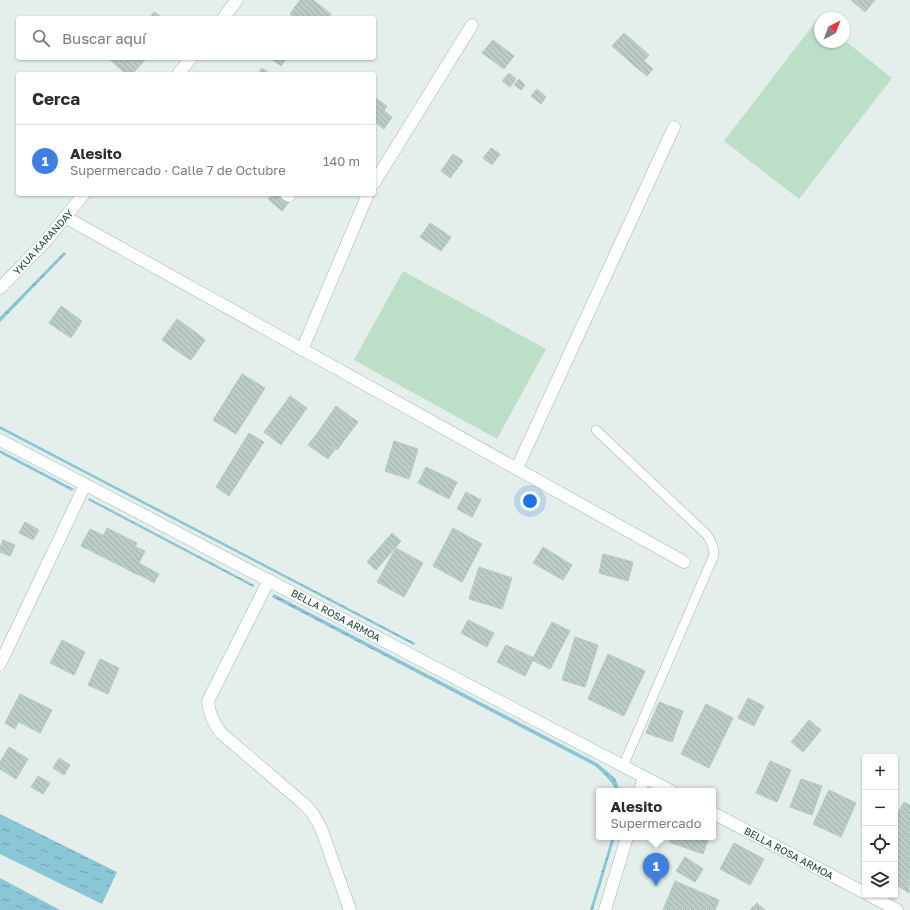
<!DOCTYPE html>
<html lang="es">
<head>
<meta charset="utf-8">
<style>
	:root { --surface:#fff; --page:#f7f7f7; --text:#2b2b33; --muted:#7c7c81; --line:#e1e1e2; --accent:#1a73e8 }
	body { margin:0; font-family:"Golos Text",sans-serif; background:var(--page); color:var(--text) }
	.controls { position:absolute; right:12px; bottom:12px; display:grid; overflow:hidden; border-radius:4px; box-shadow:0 1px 3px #0004 }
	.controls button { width:36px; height:36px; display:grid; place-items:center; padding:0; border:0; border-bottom:1px solid var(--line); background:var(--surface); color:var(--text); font:20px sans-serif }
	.compass { position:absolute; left:814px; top:12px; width:36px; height:36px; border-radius:50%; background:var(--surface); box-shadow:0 1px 3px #0004; rotate:41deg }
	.you { position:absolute; left:530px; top:501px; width:14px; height:14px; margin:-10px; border:3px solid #fff; border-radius:50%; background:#1a73e8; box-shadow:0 0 0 6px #1a73e833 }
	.badge { display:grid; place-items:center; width:26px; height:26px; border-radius:50%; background:var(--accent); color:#fff; font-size:13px; font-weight:700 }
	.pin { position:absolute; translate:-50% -33px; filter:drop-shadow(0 1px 2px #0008) }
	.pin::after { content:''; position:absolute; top:21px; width:14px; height:12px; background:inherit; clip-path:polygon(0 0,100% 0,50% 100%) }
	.popup { position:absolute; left:596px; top:788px; width:120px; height:52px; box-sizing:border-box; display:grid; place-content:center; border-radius:4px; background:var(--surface); filter:drop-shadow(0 1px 3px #0005); font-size:13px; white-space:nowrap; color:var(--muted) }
	.popup b { font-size:15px; color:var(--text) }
	.popup::after { content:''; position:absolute; left:50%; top:100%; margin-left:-8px; border:8px solid transparent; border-top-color:var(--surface) }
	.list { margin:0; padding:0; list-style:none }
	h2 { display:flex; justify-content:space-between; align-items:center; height:52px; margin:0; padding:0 16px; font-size:17px }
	h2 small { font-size:13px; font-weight:400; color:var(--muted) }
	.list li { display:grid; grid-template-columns:26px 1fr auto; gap:12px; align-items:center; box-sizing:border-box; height:72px; padding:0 16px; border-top:1px solid var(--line) }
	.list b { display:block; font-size:15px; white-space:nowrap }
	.list p { margin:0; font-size:13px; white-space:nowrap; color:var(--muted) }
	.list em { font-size:13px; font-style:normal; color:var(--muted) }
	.icon { flex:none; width:22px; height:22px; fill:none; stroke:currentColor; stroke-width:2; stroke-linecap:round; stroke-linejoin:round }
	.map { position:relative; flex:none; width:910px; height:910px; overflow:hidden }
	.search { position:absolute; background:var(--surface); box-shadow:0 1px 3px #0004; left:16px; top:16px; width:360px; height:44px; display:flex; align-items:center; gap:10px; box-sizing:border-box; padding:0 14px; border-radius:4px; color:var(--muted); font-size:15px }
	.panel { position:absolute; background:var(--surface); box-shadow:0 1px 3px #0004; left:16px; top:72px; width:360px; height:124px; border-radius:4px }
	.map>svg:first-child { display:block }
</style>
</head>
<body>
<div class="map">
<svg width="910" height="910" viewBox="0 0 910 910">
	<defs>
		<pattern id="water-ripples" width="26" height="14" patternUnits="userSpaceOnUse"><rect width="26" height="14" fill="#89c6d6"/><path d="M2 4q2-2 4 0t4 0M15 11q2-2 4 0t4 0" fill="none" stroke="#70a2af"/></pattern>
		<pattern id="building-back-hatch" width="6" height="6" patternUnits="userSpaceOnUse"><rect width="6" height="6" fill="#bbccc6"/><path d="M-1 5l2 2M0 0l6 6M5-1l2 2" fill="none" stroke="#a0b0ab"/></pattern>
	</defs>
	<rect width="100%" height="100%" fill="#e4eeea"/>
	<g fill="#bbe0c7">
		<polygon points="817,20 820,22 820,42 844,42 844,40 892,78 799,199 724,141"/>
		<polygon points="403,271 546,349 497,439 354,360"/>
	</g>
	<g fill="url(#water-ripples)">
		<polygon points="64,252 66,254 0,322 0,317"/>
		<polygon points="0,426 415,643 414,645 0,429"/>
		<polygon points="0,450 74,489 72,491 0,453"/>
		<polygon points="89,498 254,585 253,587 88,500"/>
		<path d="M274,594L597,763L615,778L620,791H616C612,781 603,773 595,766L272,597Z"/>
		<polygon points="0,814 117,872 102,904 0,854"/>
		<polygon points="612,837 615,837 593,910 590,910"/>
		<polygon points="0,878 60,910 0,910"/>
	</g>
	<g fill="url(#building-back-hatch)" stroke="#b5c8c2">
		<polygon points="300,0 313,0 331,14 328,18 295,18 290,14"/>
		<polygon points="851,0 875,0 865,12"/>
		<polygon points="154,12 163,18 150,18"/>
		<polygon points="624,33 649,55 637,68 612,46"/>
		<polygon points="493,40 514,56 504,69 482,53"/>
		<polygon points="108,58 143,58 145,60 132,74 126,74"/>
		<polygon points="270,58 287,58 281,66"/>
		<polygon points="644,61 653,69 647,76 637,68"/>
		<polygon points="262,68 271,74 258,74"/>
		<polygon points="509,73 516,79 510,87 502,81"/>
		<polygon points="519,79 525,85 521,90 514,85"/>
		<polygon points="537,89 546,97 541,104 531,96"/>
		<polygon points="374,97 387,106 376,123 374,122"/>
		<polygon points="384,111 392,117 384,129 376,123"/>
		<polygon points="491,148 500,154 492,165 483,158"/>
		<polygon points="453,154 463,161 450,178 441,171"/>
		<polygon points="273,194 280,194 289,202 282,211 268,199"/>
		<polygon points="430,223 451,237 441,251 420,237"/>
		<polygon points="61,306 82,321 71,338 49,323"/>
		<polygon points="177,319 198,334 183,355 162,340"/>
		<polygon points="198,334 205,340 191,360 183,355"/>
		<polygon points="242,374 265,388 236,434 213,420"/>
		<polygon points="290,396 307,408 281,445 264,432"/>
		<polygon points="336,406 358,422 337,450 316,435"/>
		<polygon points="249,433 264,442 229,496 216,487"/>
		<polygon points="316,435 335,449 328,459 308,445"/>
		<polygon points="394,441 418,449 409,479 385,471"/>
		<polygon points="426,467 457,482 449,499 418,483"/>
		<polygon points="466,492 481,500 472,517 457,509"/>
		<polygon points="25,522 39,530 33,540 19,533"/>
		<polygon points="107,528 137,543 125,568 95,553"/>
		<polygon points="453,528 482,544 462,582 433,566"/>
		<polygon points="90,529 103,535 95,553 81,546"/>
		<polygon points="392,533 401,541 376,570 367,562"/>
		<polygon points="3,540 15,545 10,556 0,552 0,548"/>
		<polygon points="136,547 145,551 134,573 125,568"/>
		<polygon points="543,547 572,565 563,580 533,563"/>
		<polygon points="396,548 423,563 404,597 377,582"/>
		<polygon points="603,554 633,562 628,581 599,573"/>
		<polygon points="139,563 148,568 144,577 134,573"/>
		<polygon points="479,567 512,578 502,609 469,599"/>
		<polygon points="148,568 159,574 154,583 144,577"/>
		<polygon points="468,620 494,633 487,647 461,633"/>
		<polygon points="552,622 570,631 550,669 532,660"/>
		<polygon points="575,637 598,645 585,687 562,680"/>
		<polygon points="62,640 85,652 74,675 50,663"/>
		<polygon points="506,645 534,658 525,676 497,662"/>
		<polygon points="608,654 645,671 624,716 588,699"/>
		<polygon points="100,659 119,668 108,694 88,685"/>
		<polygon points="20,694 30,699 15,729 5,723"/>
		<polygon points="748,698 764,706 754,726 738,718"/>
		<polygon points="30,699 52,710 40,733 19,722"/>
		<polygon points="659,702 683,711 672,742 646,733"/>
		<polygon points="706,704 733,718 709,768 681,754"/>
		<polygon points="809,720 821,730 803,752 791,742"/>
		<polygon points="9,747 28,759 16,779 0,769 0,762"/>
		<polygon points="59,758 70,765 64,775 53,768"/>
		<polygon points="770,761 791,770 777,802 756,793"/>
		<polygon points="38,776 50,783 43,794 31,787"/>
		<polygon points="801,779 822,786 812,815 790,807"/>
		<polygon points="829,790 856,803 841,837 813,824"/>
		<polygon points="904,802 910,805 909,893 895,884 895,817"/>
		<polygon points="671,837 709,837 703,854 669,842"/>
		<polygon points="734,843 764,859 750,885 720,869"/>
		<polygon points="685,857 703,869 695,882 676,871"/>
		<polygon points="675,881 719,900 715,910 663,910"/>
		<polygon points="757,903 765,910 750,910"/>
	</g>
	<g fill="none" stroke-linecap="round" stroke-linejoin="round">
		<defs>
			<path id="service" d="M596,430L707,535C712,542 714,547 714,555L623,766"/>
			<g id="minor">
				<polyline points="374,183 472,25"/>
				<polyline points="286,194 289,196"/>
				<polyline points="65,217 684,562"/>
				<polyline points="302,350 368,194"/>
				<polyline points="0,440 671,791"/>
				<polyline points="517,468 674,127"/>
				<path d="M269,580L208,701C209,714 213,723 221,733L304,804L313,814L321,828L350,910"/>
				<polyline points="0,664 85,485"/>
				<polyline points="640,791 644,777"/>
				<polyline points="713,813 865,893"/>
				<polyline points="869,895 897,910"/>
				<polyline points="605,910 627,837"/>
			</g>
			<g id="tertiary">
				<polyline points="223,18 237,0"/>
				<polyline points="178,74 191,58"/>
				<polyline points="0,288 45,242 84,194"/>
			</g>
		</defs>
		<use href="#service" stroke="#a6b7b2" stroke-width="10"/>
		<use href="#minor" stroke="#a6b7b2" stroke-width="13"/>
		<use href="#tertiary" stroke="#a6b7b2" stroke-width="13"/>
		<use href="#service" stroke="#fff" stroke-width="9"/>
		<use href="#minor" stroke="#fff" stroke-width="12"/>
		<use href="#tertiary" stroke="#fff" stroke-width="12"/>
	</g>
	<g text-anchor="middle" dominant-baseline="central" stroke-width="4" stroke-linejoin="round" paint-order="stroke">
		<g font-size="10" fill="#22413a" stroke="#f5faf8">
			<text transform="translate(43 242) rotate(-48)">YKUA KARANDAY</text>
			<text transform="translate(336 615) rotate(28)">BELLA ROSA ARMOA</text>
			<text transform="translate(789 853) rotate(28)">BELLA ROSA ARMOA</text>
		</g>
	</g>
</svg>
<div class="controls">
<button>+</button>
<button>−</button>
<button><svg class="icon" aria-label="locate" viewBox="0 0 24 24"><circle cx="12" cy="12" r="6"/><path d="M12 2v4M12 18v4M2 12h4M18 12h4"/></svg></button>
<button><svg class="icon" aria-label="layers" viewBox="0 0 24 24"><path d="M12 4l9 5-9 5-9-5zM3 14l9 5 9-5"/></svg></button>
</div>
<svg class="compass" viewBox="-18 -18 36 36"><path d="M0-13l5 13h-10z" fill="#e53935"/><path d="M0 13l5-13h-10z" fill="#7c7c81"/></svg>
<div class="you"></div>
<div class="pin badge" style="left:656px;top:886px;background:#3f7fe0">1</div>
<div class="popup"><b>Alesito</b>Supermercado</div>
<div class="search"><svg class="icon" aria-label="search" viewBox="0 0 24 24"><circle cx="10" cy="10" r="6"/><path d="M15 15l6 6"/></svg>Buscar aquí</div>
<section class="panel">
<h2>Cerca<small></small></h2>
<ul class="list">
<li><span class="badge" style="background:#3f7fe0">1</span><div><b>Alesito</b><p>Supermercado · Calle 7 de Octubre</p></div><em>140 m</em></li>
</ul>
</section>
</div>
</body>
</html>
